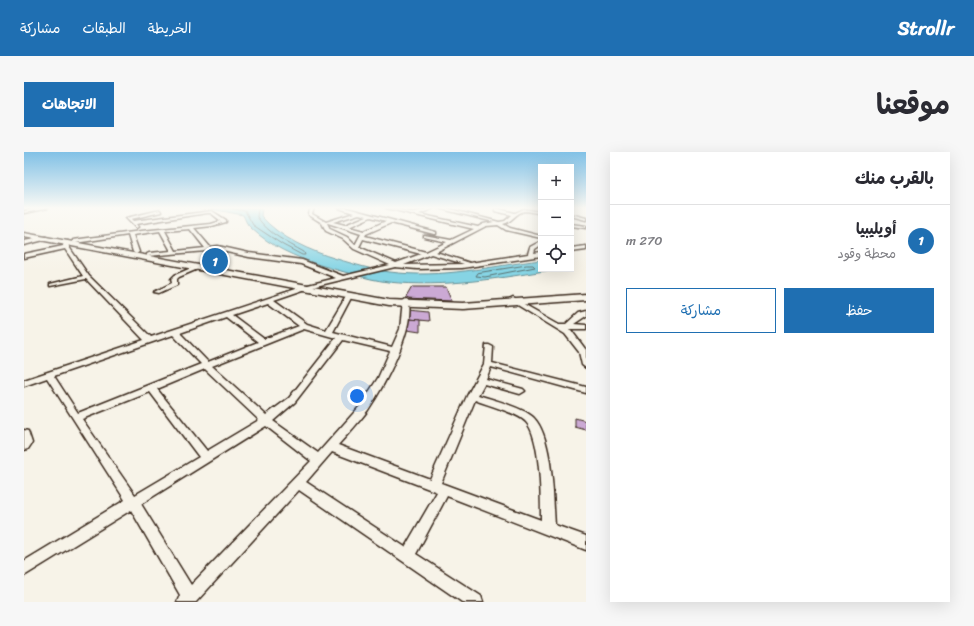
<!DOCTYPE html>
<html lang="ar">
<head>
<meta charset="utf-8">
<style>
	:root { --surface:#fff; --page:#f7f7f7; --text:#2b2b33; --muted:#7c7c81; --line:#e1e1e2; --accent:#1f6fb2 }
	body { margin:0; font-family:Sriracha,"Playpen Sans Arabic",sans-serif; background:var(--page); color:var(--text); direction:rtl }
	.controls { position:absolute; right:12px; top:12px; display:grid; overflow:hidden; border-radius:0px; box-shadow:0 4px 16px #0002 }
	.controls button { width:36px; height:36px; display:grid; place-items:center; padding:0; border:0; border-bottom:1px solid var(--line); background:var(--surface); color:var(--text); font:20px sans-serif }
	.you { position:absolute; left:333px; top:244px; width:14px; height:14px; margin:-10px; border:3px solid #fff; border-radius:50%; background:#1a73e8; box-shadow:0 0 0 6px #1a73e833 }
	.badge { display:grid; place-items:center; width:26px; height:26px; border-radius:50%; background:var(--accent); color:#fff; font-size:13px; font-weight:700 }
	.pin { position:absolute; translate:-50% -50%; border:2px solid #fff; box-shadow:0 1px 4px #0006 }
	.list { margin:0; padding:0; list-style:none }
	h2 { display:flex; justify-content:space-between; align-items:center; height:52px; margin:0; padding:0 16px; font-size:17px }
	h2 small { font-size:13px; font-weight:400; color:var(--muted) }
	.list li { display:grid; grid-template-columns:26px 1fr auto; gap:12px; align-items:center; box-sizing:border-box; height:72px; padding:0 16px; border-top:1px solid var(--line) }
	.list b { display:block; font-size:15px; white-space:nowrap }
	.list p { margin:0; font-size:13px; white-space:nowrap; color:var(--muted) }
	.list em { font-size:13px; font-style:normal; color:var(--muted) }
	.actions { display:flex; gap:8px; padding:12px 16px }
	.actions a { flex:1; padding:9px 0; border:1px solid var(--accent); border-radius:0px; text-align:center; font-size:14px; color:var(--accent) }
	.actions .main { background:var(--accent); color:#fff }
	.icon { flex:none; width:22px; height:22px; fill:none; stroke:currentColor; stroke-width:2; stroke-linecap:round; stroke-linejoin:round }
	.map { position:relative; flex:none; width:562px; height:450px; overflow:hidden; direction:ltr; border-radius:0px }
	header { display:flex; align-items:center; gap:24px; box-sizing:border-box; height:56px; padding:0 20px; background:var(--accent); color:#fff }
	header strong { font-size:19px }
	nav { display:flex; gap:22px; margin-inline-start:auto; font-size:14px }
	.intro { display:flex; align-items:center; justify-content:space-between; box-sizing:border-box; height:96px; padding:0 24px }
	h1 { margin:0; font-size:28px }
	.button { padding:10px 18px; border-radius:0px; background:var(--accent); color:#fff; font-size:14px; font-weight:700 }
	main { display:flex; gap:24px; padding:0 24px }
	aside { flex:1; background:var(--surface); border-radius:0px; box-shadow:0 4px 16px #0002 }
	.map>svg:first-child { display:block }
</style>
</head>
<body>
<header>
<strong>Strollr</strong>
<nav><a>الخريطة</a><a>الطبقات</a><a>مشاركة</a></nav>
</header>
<div class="intro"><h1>موقعنا</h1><a class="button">الاتجاهات</a></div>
<main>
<aside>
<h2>بالقرب منك<small></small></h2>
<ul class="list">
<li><span class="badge">1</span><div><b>أويليبيا</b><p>محطة وقود</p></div><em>270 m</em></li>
</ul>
<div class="actions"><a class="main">حفظ</a><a>مشاركة</a></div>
</aside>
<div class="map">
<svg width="562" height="450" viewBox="0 0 562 450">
	<rect width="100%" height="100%" fill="#f7f3e8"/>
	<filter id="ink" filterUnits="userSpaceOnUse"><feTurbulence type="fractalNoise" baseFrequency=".025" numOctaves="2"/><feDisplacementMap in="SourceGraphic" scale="8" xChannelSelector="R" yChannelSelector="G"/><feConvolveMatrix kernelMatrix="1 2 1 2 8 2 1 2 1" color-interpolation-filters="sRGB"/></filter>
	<g filter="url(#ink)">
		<path fill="#86d4e4" stroke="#689095" d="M182,56H238L237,64C256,86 286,99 313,107C330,112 348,118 366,120C417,127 467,114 517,108V117H533C477,126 421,136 364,130C341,127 318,119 296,113C271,105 246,94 227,76C223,73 221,67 219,63Z"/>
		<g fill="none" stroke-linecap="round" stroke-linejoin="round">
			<g stroke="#596e6d" stroke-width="1">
				<path d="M205,56L221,59L229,73L259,93L278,103H281L280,100C262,90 245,82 233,65L234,56"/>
				<polygon points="503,113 509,113 511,115 461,125 452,124 454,121"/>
			</g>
		</g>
		<g fill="#cba9d4" stroke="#3b2a1e">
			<polygon points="388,135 422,135 428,149 381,147"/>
			<polygon points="384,158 404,160 405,169 384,167"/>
			<polygon points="384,167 396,168 396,180 383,178"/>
			<polygon points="551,266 562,269 562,278 551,275"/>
		</g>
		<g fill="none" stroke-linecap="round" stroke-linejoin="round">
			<defs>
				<g id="street">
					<polygon points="14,56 24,56 0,61 0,59"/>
					<path d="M286,56H290L288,62L302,70L330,61L315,56H323L412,80V82H410L367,71L342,82L341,84L402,100L423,90L400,85V83L427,88L450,77L362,56C371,56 383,61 391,60C398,59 403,56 410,56L395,62L454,75L459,72L470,70L414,56H422L475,70L481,69L488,63L471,59V56L491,61L500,57L517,60V62C512,61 506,59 501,59C492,60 487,71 479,72L486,76L517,84V86L482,78L474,73L462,74L412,100L446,111L504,102L506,95L517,89V93L511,97L510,101L517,100V104L438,116L393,117L371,115L288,135L250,148L283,172L302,178L323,143H327L328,144L309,180L368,195L376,177L379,149L382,147L384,148C393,174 359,236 344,258C335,270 324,282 314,293L406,327L443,244L460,212L462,193H465L469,195L468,211L562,235V241L467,215L462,227L499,237L501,239L496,242L460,232L454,243C467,247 501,256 510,266C529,286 529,346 531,373L562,384V398L423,344L392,402L457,444L459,450H438L275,338L172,450H153L156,443L107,358L0,424V409L101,348L23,226L0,234V228L120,188L62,127L26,134V132L59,124L41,97L0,106V102L39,94L40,89H44L45,95L65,124L127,185L284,133L312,126L277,112L225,105L194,98L123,104V102L125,101L147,99L136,79L109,83L115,100L112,102L109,100L104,83L51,91L49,90V88L117,79L187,72L197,69L187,61H183L112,72L114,75L112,76L102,66L136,58L137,60L107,67L109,69L188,59L202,68V70L188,74L170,76L186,95L194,94L225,101L278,108L319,124L366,113L330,97L319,87L302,79L298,71L285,63ZM335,62L343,64L321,73L309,70ZM347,65L362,69L340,79L325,75ZM303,71H304L337,82L331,93L323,85L306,77ZM166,77L181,96L152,99L141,79ZM339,87L397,102L372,111L335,95ZM407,102L440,112L380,113ZM244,151L275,174L240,187L208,163ZM202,165L234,190L184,210L156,181ZM280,177L312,186L265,246L242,263L188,214ZM149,183L177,212L54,261L30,224ZM319,188L366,199L354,226L336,254L294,301L249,269L271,250ZM181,217L235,268L183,299L133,237ZM126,240L175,305L111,343L58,267ZM451,248C463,253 494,261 502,270C517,286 517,347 517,368L417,331ZM242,274L287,309L167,433L117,352ZM308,300L413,340L381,395L282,330Z"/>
					<polygon points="547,62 562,66 562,68 547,64"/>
					<polygon points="547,72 562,74 562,76 547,74"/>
					<polygon points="22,85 24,86 24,87 0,93 0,89"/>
					<polygon points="562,94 562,98 547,100 547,96"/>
					<polygon points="174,113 177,115 176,116 155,125 153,127 153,133 135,141 130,140 148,131 147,127 151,123"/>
					<polygon points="489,146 535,172 542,172 554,161 562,159 562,164 550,172 562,173 562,177 544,177 547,178 562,198 562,216 558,213 555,200 541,182 487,149 487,147"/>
					<polygon points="0,278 4,279 8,291 4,297 0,298"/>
				</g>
				<polygon id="secondary" points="0,81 365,148 439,151 562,142 562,148 439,157 365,154 0,85"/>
			</defs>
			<use href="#street" stroke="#3b2a1e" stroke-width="3"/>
			<use href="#secondary" stroke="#3b2a1e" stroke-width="3"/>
			<use href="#street" fill="#f7f3e8" fill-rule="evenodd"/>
			<use href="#secondary" fill="#f7f3e8" fill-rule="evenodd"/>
		</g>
	</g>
	<linearGradient id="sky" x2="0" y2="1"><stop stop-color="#81c1e6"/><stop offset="0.47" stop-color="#fbfaf5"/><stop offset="1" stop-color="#fbfaf5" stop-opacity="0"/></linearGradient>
	<rect width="562" height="119" fill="url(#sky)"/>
</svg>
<div class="controls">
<button>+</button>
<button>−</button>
<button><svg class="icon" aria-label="locate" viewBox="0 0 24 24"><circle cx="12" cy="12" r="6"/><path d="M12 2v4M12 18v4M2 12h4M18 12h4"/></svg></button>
</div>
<div class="you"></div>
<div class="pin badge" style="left:191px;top:109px">1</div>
</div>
</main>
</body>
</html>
